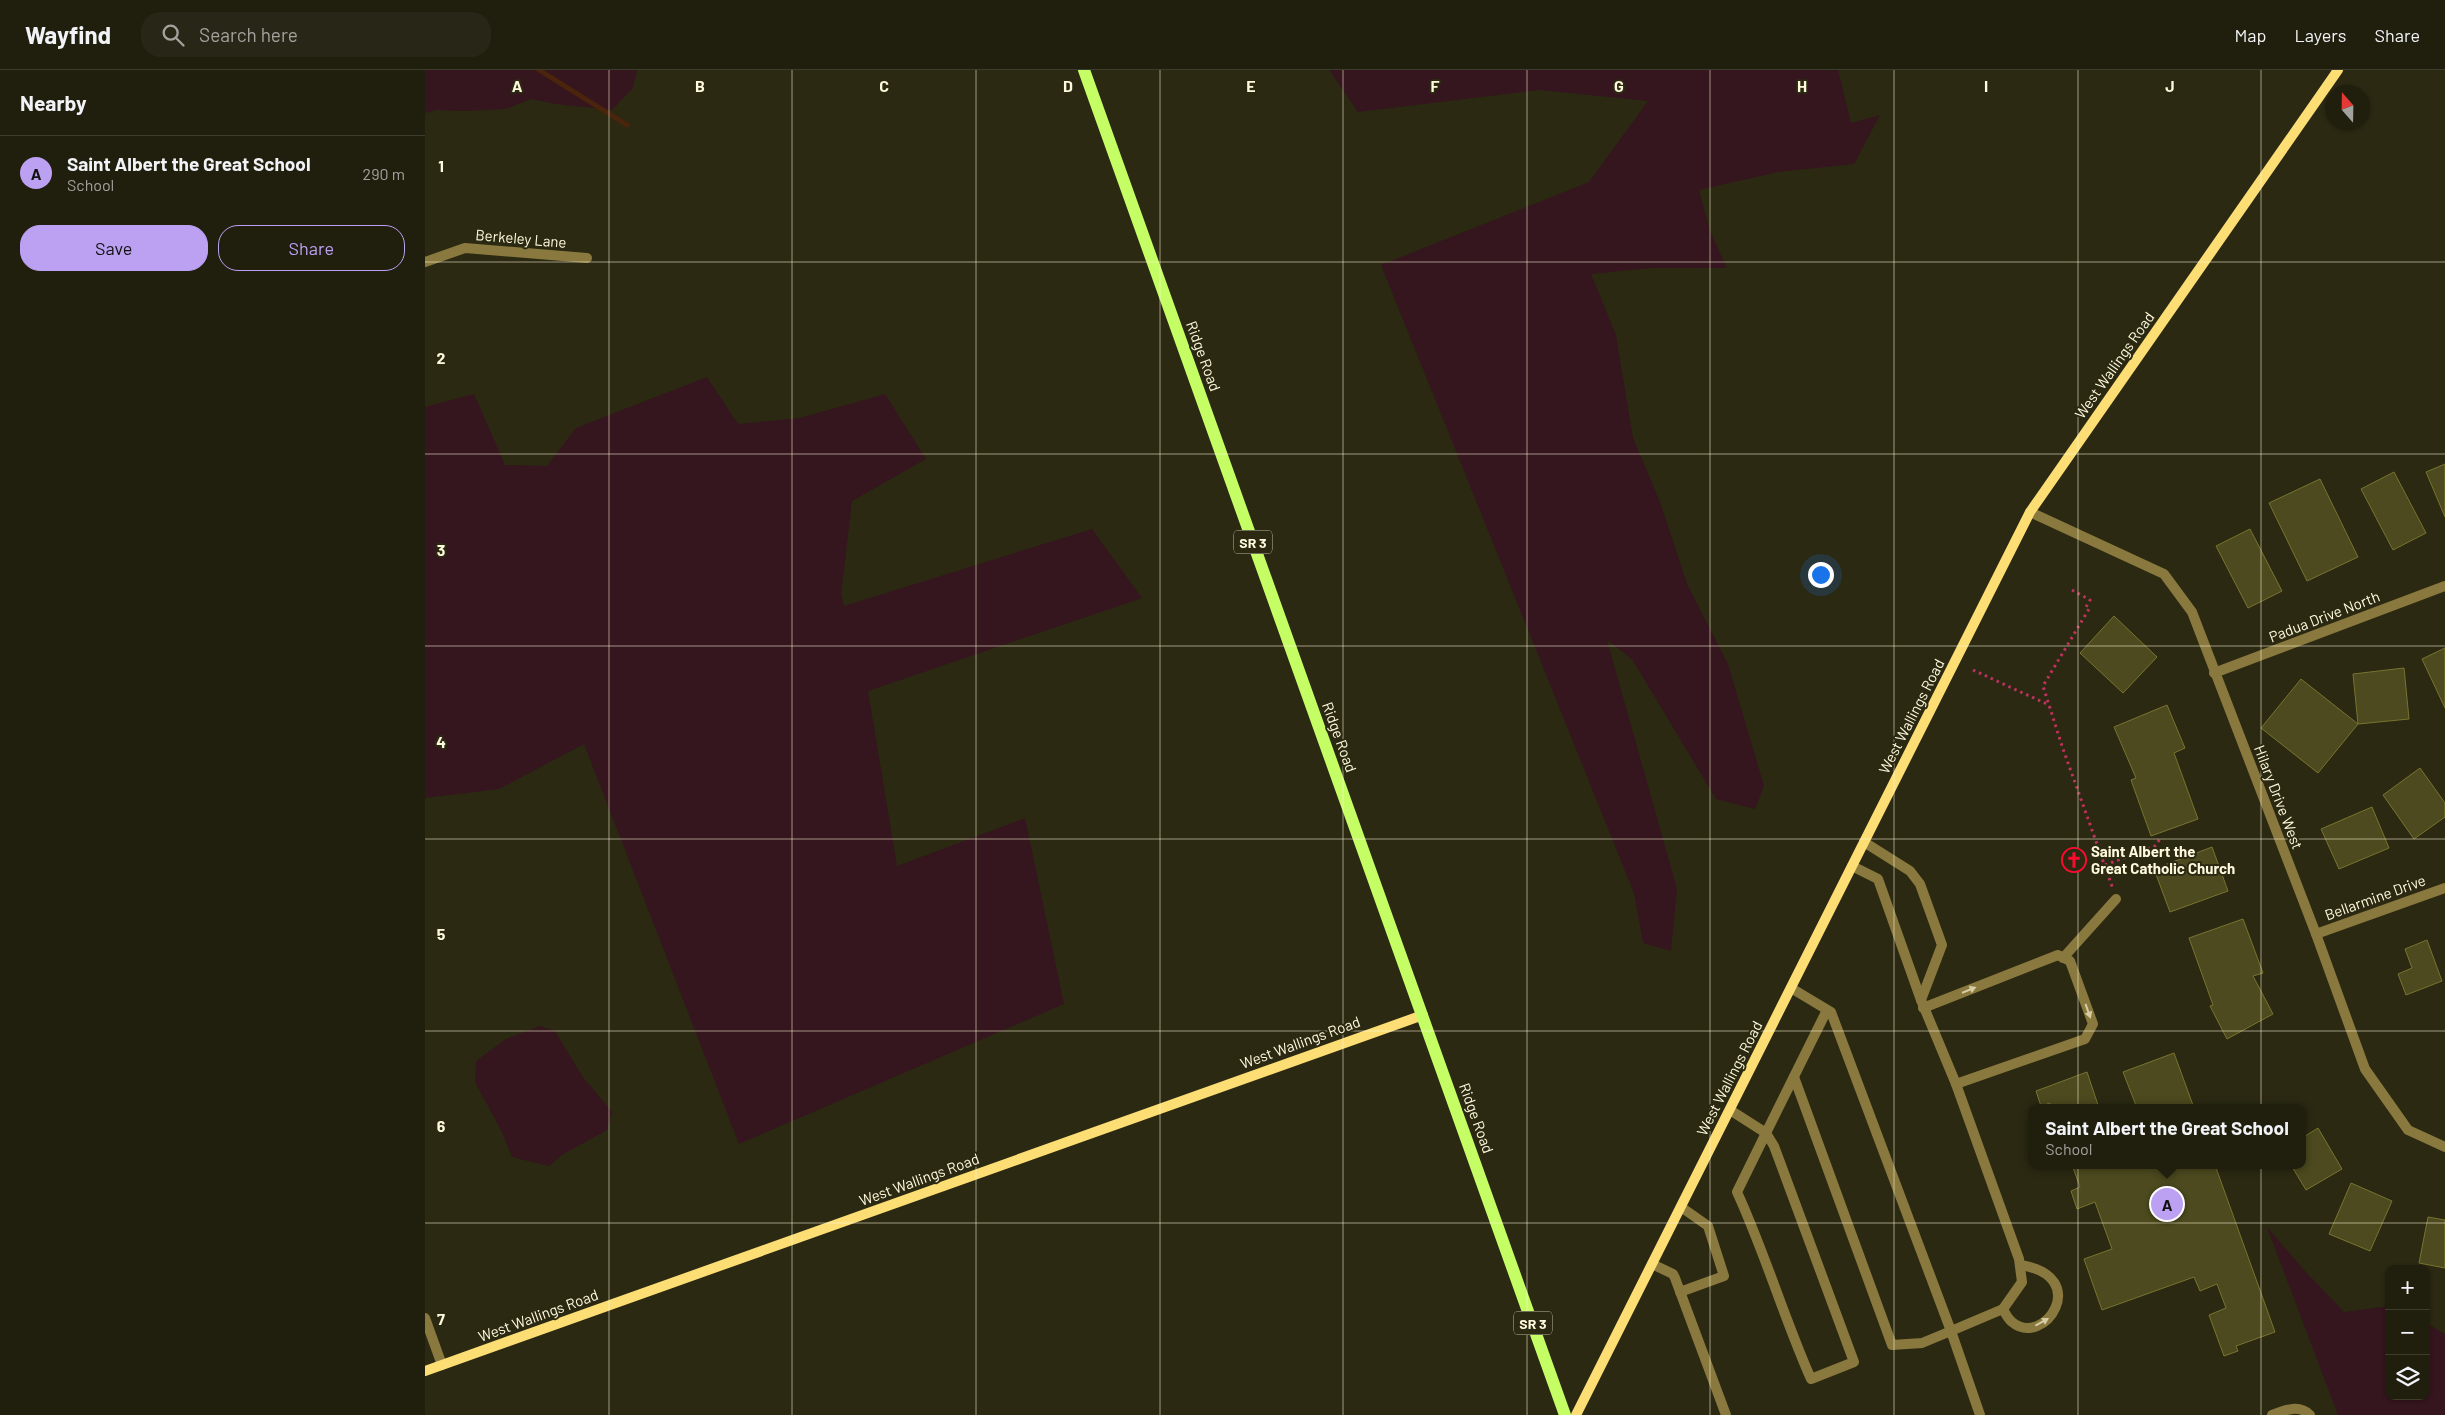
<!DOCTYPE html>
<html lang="en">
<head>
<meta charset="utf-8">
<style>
	:root { --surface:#201f0e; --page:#282717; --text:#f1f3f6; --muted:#a2a29e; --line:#3d3d2e; --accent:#bca0f2 }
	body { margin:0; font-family:Barlow,sans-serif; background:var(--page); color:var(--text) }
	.controls { position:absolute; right:15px; bottom:15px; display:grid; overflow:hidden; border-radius:10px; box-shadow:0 1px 4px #0004 }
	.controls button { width:45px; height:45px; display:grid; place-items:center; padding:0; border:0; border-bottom:1px solid var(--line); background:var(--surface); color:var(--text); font:25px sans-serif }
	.compass { position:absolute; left:1900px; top:15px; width:45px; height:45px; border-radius:50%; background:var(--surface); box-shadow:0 1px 4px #0004; rotate:340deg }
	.you { position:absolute; left:1395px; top:504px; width:18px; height:18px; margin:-12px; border:4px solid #fff; border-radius:50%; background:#1a73e8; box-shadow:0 0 0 8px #1a73e833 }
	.badge { display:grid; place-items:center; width:32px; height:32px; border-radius:50%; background:var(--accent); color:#111; font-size:16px; font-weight:700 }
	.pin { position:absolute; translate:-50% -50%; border:2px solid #fff; box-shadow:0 1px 5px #0006 }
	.popup { position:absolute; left:1603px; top:1034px; width:278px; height:65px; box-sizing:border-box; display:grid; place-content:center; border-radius:10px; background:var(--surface); filter:drop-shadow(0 1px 4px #0005); font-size:16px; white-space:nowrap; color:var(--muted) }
	.popup b { font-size:19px; color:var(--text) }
	.popup::after { content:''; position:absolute; left:50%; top:100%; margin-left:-10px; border:10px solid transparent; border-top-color:var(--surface) }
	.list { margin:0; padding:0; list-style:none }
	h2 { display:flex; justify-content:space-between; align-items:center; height:65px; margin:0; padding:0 20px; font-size:21px }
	h2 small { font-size:16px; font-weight:400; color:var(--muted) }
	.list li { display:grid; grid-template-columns:32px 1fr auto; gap:15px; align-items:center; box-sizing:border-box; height:75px; padding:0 20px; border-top:1px solid var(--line) }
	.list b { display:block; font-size:19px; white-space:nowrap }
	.list p { margin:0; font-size:16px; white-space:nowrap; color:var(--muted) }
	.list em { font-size:16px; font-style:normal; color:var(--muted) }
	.actions { display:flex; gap:10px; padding:15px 20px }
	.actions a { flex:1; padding:11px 0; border:1px solid var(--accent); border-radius:20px; text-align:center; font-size:18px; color:var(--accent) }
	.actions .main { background:var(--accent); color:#111 }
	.icon { flex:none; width:28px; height:28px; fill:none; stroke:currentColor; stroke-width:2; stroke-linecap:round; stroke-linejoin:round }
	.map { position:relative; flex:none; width:2020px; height:1345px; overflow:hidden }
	header { display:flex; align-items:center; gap:30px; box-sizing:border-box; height:70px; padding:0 25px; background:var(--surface); border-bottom:1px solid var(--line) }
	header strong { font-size:24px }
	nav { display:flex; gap:28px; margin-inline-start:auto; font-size:18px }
	.search { width:350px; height:45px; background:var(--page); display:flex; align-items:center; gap:12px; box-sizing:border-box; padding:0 18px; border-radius:20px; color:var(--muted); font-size:19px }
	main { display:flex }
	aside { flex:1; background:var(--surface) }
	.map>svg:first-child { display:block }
</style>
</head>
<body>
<header>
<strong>Wayfind</strong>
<div class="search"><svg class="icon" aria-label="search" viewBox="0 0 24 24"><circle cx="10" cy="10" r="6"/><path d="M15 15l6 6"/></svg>Search here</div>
<nav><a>Map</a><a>Layers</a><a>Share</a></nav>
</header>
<main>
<aside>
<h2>Nearby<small></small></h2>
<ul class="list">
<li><span class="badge">A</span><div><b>Saint Albert the Great School</b><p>School</p></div><em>290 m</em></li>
</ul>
<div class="actions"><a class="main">Save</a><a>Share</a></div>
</aside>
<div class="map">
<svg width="2020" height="1345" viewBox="0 0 2020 1345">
	<rect width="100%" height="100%" fill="#2b2912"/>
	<g fill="#35151e">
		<polygon points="0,0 212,0 208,18 187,40 131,34 106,29 81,39 40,41 11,40 0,43"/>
		<polygon points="904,0 1413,0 1426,53 1455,45 1429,94 1353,102 1274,120 1285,161 1302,198 1226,198 1166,204 1191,265 1208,368 1235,432 1262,514 1303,594 1339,716 1330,739 1291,729 1207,589 1182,570 1252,819 1246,881 1218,873 1209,823 956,195 1164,112 1223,31 1114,20 933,42"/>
		<polygon points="282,307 313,354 375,348 460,324 501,389 427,431 416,524 419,536 667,459 717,528 443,621 472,796 600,748 639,934 314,1074 159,674 74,719 0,728 0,337 49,324 80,395 122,396 151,358"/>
		<polygon points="115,956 130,961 157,1006 187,1042 182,1060 137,1085 124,1096 87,1087 77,1062 50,1012 51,991 81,969"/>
		<polygon points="1842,1157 1879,1200 1919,1242 1964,1236 1964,1326 2001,1326 2001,1253 2020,1264 2020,1345 1913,1345"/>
	</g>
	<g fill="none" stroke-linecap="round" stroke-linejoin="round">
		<polyline stroke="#4a240c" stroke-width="5" points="114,0 202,55"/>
	</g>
	<g fill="#4c4a1e" stroke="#787430">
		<polygon points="2020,394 2020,447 2001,402"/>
		<polygon points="1969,402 2001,463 1968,480 1936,419"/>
		<polygon points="1895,409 1933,487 1882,511 1844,433"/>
		<polygon points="1825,459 1857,521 1823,538 1791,476"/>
		<polygon points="1689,546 1732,587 1698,623 1655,583"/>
		<polygon points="2020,578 2020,638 1997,589"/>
		<polygon points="1979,598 1984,649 1933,654 1928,604"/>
		<polygon points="1876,609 1933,654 1893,703 1836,658"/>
		<polygon points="1742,635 1760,678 1749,683 1773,749 1726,766 1706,710 1711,708 1689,657"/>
		<polygon points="1995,698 2020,733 2020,747 1989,769 1958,725"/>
		<polygon points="1947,737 1964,778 1914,799 1896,759"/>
		<polygon points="1787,777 1803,821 1745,842 1729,799"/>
		<polygon points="1818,849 1838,903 1828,906 1848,944 1802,969 1785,936 1788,935 1764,868"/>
		<polygon points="2002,870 2017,911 1981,925 1973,904 1987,898 1980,879"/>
		<polygon points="1749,983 1769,1038 1712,1038 1698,1002"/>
		<polygon points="1662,1002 1674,1038 1626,1038 1625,1033 1616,1036 1611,1021"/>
		<polygon points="1893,1058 1917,1099 1881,1120 1866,1095 1877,1095 1877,1068"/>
		<polygon points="1647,1095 1790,1095 1850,1262 1811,1276 1813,1281 1799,1286 1784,1245 1801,1238 1792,1214 1775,1221 1769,1207 1677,1240 1659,1189 1687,1179 1670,1132 1652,1139 1646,1121 1655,1117"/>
		<polygon points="1926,1113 1967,1131 1945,1181 1904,1164"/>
		<polygon points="2003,1147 2020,1150 2020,1198 1994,1193"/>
	</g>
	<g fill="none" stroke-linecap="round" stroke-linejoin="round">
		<g stroke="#bd335e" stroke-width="3" stroke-dasharray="2.5 4" stroke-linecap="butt">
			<polyline points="1647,520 1665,530 1661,537 1664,539 1618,616 1637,676 1688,819"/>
			<polyline points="1548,600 1624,635"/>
			<polyline points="1680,795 1730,776 1735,769"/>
		</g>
		<g stroke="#8a793e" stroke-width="10">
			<polyline points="1427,796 1453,809 1496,930"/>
			<polyline points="1638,888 1691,829"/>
			<polyline points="1366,918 1406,942 1526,1261 1578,1239 1597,1212 1594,1189 1531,1014 1496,930 1517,875 1495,814 1485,801 1439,772"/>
			<polyline points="1498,938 1633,885 1645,891 1668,954 1660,969 1531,1014"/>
			<polyline points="1369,1007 1467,1275 1497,1273 1526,1261 1555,1345"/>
			<polyline points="1305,1040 1341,1063 1402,940"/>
			<path d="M1341,1063L1349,1076L1429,1292L1386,1309C1359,1248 1340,1183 1312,1122Z"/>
			<polyline points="1227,1194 1248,1204 1250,1208 1301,1345"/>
			<polyline points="1255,1222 1299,1206 1283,1156 1256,1137"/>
			<path d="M1578,1239C1580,1243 1583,1249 1587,1252C1619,1279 1668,1206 1595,1195"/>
			<path d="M1847,1345C1860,1340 1874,1334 1885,1345"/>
		</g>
		<g stroke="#8a793e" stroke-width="10">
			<polyline points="0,192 40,178 162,188"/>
			<polyline points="1605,442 1739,504 1767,542 1891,864 1940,999 1983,1060 2020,1077"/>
			<polyline points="1789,603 2020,516"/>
			<polyline points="1891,864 2020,818"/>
			<polyline points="0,1248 17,1295"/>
		</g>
		<g stroke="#fdde75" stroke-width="10">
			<polyline points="0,1301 998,945"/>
			<polyline points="1151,1345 1605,442 1913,0"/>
		</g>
		<polyline stroke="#c5fd65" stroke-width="12" points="659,0 1140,1345"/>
	</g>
	<defs><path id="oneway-solid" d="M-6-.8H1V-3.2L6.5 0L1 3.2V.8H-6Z" transform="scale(1.25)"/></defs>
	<g fill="#d6cda5">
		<use href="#oneway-solid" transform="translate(1544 920) rotate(-22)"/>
		<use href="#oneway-solid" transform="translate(1663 941) rotate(70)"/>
		<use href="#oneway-solid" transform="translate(1617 1252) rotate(-29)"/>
	</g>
	<path fill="none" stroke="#fffadd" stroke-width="1" stroke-opacity="0.55" d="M184,0V1345M367,0V1345M551,0V1345M735,0V1345M918,0V1345M1102,0V1345M1285,0V1345M1469,0V1345M1653,0V1345M1836,0V1345M0,192H2020M0,384H2020M0,576H2020M0,769H2020M0,961H2020M0,1153H2020"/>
	<defs>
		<symbol id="church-ring" viewBox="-11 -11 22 22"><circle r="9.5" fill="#2b2912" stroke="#fc0b30" stroke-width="1.5"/><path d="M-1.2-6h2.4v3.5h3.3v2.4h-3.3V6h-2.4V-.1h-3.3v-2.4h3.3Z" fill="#fc0b30"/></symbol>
	</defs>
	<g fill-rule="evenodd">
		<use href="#church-ring" x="1635" y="776" width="28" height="28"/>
	</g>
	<g text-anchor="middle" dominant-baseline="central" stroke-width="4" stroke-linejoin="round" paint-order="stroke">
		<g fill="#2b2912" stroke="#bfbba0" stroke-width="1">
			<rect x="809" y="460.5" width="38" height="23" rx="4"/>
			<rect x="1089" y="1241.5" width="38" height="23" rx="4"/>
		</g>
		<g font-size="14" font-weight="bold" fill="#fffadd">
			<text x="828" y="472">SR 3</text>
			<text x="1108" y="1253">SR 3</text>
		</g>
		<g font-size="15" fill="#fffadd" stroke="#2b2912">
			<text transform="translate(96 168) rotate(5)">Berkeley Lane</text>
			<text transform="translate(779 286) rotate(70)">Ridge Road</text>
			<text transform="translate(1689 295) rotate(-55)">West Wallings Road</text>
			<text transform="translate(1899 546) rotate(-21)">Padua Drive North</text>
			<text transform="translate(1486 646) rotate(-63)">West Wallings Road</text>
			<text transform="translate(915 667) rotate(70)">Ridge Road</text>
			<text transform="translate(1854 727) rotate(69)">Hilary Drive West</text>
			<text transform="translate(1950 827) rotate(-20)">Bellarmine Drive</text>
			<text transform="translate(875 972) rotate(-20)">West Wallings Road</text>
			<text transform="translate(1304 1008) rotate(-63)">West Wallings Road</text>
			<text transform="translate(1052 1048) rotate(70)">Ridge Road</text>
			<text transform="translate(494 1109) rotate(-20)">West Wallings Road</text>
			<text transform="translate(113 1245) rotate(-20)">West Wallings Road</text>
		</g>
		<g font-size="15" font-weight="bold" fill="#fffadd" stroke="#2b2912" text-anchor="start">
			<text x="1666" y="781">Saint Albert the<tspan x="1666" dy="17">Great Catholic Church</tspan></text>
		</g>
	</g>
	<g font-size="16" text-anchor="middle" font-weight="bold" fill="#fffadd" stroke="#2b2912" stroke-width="4" stroke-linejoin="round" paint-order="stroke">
		<text x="92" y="22">A</text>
		<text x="275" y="22">B</text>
		<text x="459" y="22">C</text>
		<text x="643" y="22">D</text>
		<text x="826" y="22">E</text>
		<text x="1010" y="22">F</text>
		<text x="1194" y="22">G</text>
		<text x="1377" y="22">H</text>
		<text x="1561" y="22">I</text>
		<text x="1745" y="22">J</text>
		<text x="16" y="102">1</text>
		<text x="16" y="294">2</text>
		<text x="16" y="486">3</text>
		<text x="16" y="678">4</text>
		<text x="16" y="870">5</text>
		<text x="16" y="1062">6</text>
		<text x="16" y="1255">7</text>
	</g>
</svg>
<div class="controls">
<button>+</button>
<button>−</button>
<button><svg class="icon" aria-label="layers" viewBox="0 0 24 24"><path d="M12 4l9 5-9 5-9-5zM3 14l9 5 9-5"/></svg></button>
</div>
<svg class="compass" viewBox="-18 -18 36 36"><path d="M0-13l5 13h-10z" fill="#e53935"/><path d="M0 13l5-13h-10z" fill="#a2a29e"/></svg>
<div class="you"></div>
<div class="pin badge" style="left:1742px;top:1134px">A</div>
<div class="popup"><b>Saint Albert the Great School</b>School</div>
</div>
</main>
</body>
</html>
